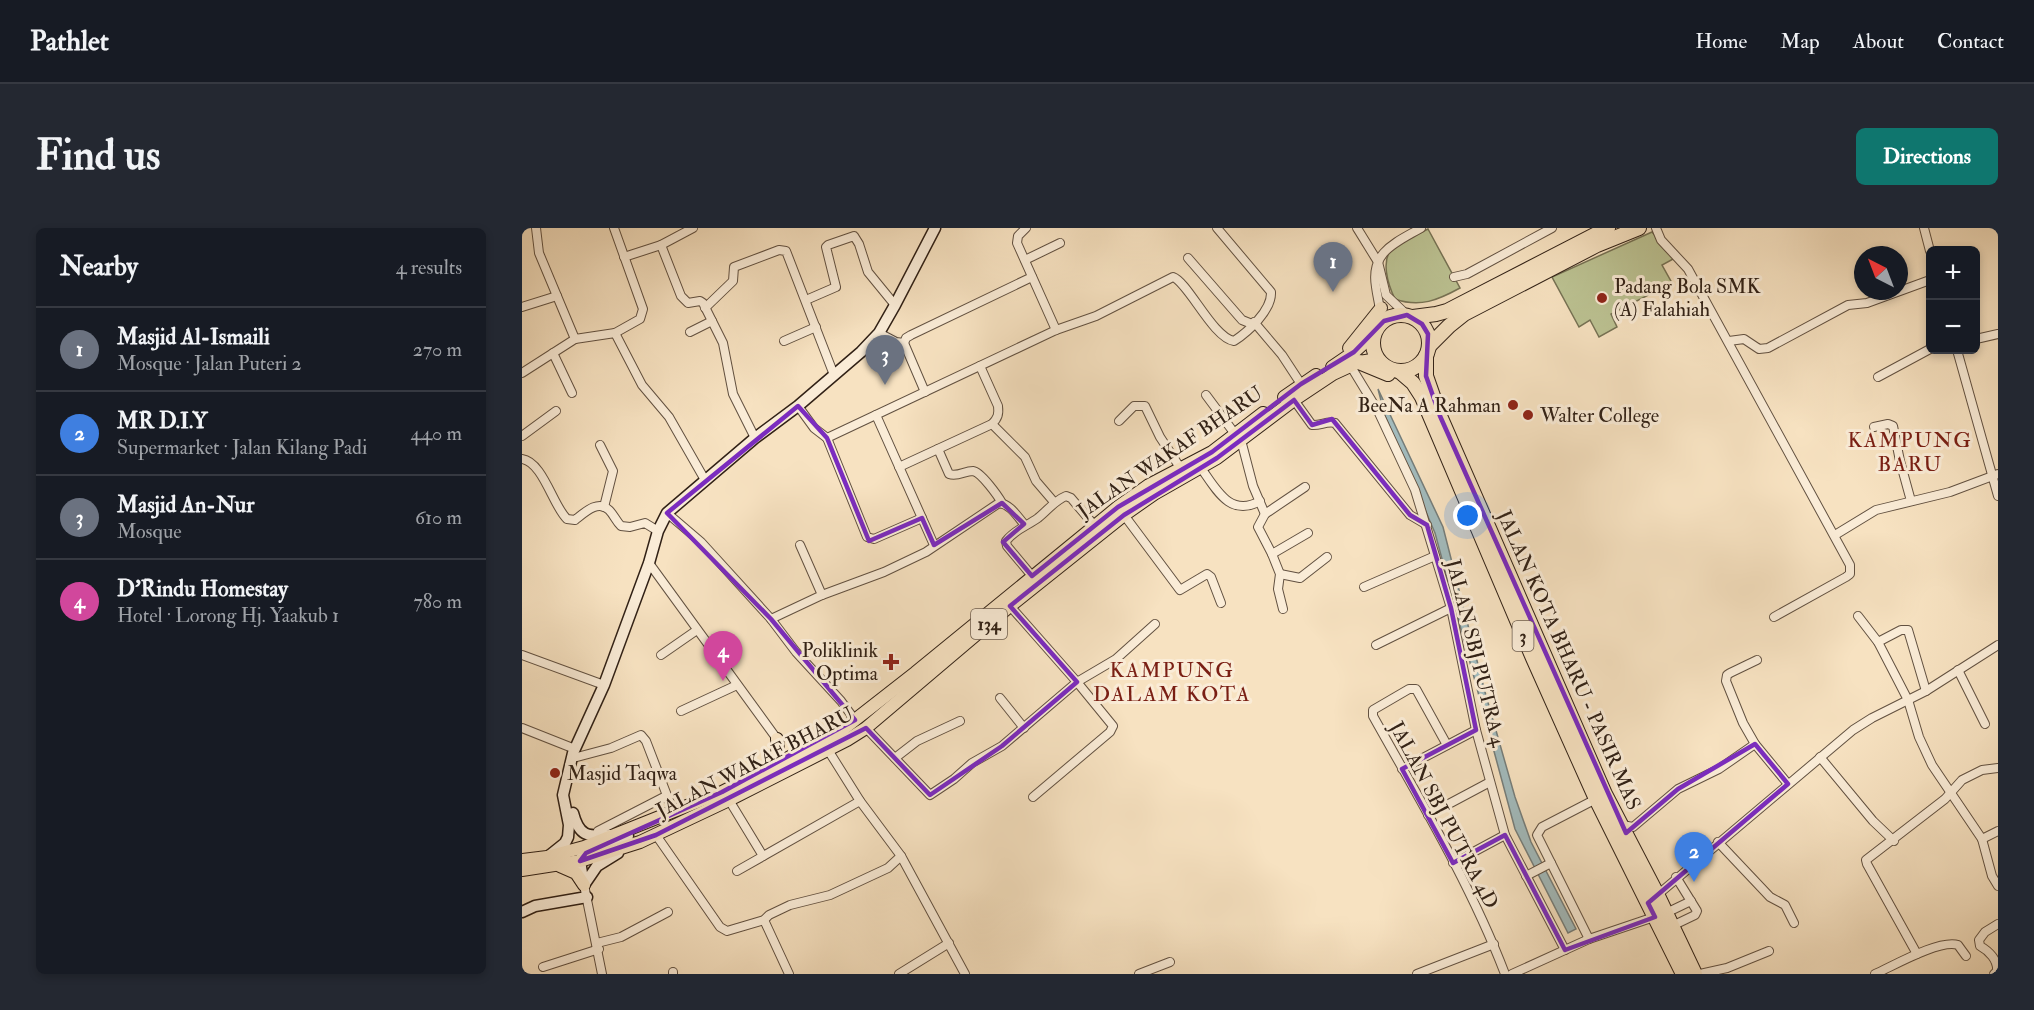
<!DOCTYPE html>
<html lang="en">
<head>
<meta charset="utf-8">
<style>
	:root { --surface:#171b24; --page:#242831; --text:#f1f3f6; --muted:#9ea1a6; --line:#363941; --accent:#0f766e }
	body { margin:0; font-family:"IM FELL Double Pica",serif; background:var(--page); color:var(--text) }
	.controls { position:absolute; right:18px; top:18px; display:grid; overflow:hidden; border-radius:9px; box-shadow:0 3px 9px #0003 }
	.controls button { width:54px; height:54px; display:grid; place-items:center; padding:0; border:0; border-bottom:2px solid var(--line); background:var(--surface); color:var(--text); font:30px sans-serif }
	.compass { position:absolute; left:1332px; top:18px; width:54px; height:54px; border-radius:50%; background:var(--surface); box-shadow:0 3px 9px #0003; rotate:318deg }
	.you { position:absolute; left:946px; top:288px; width:21px; height:21px; margin:-15px; border:4px solid #fff; border-radius:50%; background:#1a73e8; box-shadow:0 0 0 9px #1a73e833 }
	.badge { display:grid; place-items:center; width:39px; height:39px; border-radius:50%; background:var(--accent); color:#fff; font-size:20px; font-weight:700 }
	.pin { position:absolute; translate:-50% -50px; filter:drop-shadow(0 2px 3px #0008) }
	.pin::after { content:''; position:absolute; top:32px; width:21px; height:18px; background:inherit; clip-path:polygon(0 0,100% 0,50% 100%) }
	.list { margin:0; padding:0; list-style:none }
	h2 { display:flex; justify-content:space-between; align-items:center; height:78px; margin:0; padding:0 24px; font-size:26px }
	h2 small { font-size:20px; font-weight:400; color:var(--muted) }
	.list li { display:grid; grid-template-columns:39px 1fr auto; gap:18px; align-items:center; box-sizing:border-box; height:84px; padding:0 24px; border-top:2px solid var(--line) }
	.list b { display:block; font-size:22px; white-space:nowrap }
	.list p { margin:0; font-size:20px; white-space:nowrap; color:var(--muted) }
	.list em { font-size:20px; font-style:normal; color:var(--muted) }
	.map { position:relative; flex:none; width:1476px; height:746px; overflow:hidden; border-radius:9px }
	header { display:flex; align-items:center; gap:36px; box-sizing:border-box; height:84px; padding:0 30px; background:var(--surface); border-bottom:2px solid var(--line) }
	header strong { font-size:28px }
	nav { display:flex; gap:33px; margin-inline-start:auto; font-size:21px }
	.intro { display:flex; align-items:center; justify-content:space-between; box-sizing:border-box; height:144px; padding:0 36px }
	h1 { margin:0; font-size:42px }
	.button { padding:15px 27px; border-radius:9px; background:var(--accent); color:#fff; font-size:21px; font-weight:700 }
	main { display:flex; gap:36px; padding:0 36px }
	aside { flex:1; background:var(--surface); border-radius:9px; box-shadow:0 3px 9px #0003 }
	.map>svg:first-child { display:block }
</style>
</head>
<body>
<header>
<strong>Pathlet</strong>
<nav><a>Home</a><a>Map</a><a>About</a><a>Contact</a></nav>
</header>
<div class="intro"><h1>Find us</h1><a class="button">Directions</a></div>
<main>
<aside>
<h2>Nearby<small>4 results</small></h2>
<ul class="list">
<li><span class="badge" style="background:#6b7280">1</span><div><b>Masjid Al-Ismaili</b><p>Mosque · Jalan Puteri 2</p></div><em>270 m</em></li>
<li><span class="badge" style="background:#3f7fe0">2</span><div><b>MR D.I.Y</b><p>Supermarket · Jalan Kilang Padi</p></div><em>440 m</em></li>
<li><span class="badge" style="background:#6b7280">3</span><div><b>Masjid An-Nur</b><p>Mosque</p></div><em>610 m</em></li>
<li><span class="badge" style="background:#d1479c">4</span><div><b>D’Rindu Homestay</b><p>Hotel · Lorong Hj. Yaakub 1</p></div><em>780 m</em></li>
</ul>
</aside>
<div class="map">
<svg width="1476" height="746" viewBox="0 0 1476 746">
	<rect width="100%" height="100%" fill="#f7e2c1"/>
	<filter id="stains"><feTurbulence type="fractalNoise" baseFrequency=".00333" numOctaves="4"/><feColorMatrix values="0 0 0 0 .2 0 0 0 0 .09 0 0 0 0 .02 0 0 0 .5 -.17"/></filter>
	<radialGradient id="worn" r=".72"><stop offset=".6" stop-color="#630" stop-opacity="0"/><stop offset="1" stop-color="#630" stop-opacity=".3"/></radialGradient>
	<g fill="#bcc393" stroke="#767254" stroke-width="1.5">
		<path d="M906,1L938,60C916,72 898,80 873,71C866,57 858,31 871,20C881,12 895,7 906,1Z"/>
		<polygon points="1130,4 1153,30 1140,37 1150,55 1089,86 1095,99 1077,109 1068,92 1057,99 1030,49"/>
	</g>
	<polygon fill="#a2bbbd" stroke="#757d7a" stroke-width="1.5" points="856,161 921,299 963,464 993,569 1009,614 1054,701 1046,705 993,601 913,305 863,188"/>
	<g fill="none" stroke-linecap="round" stroke-linejoin="round">
		<defs>
			<g id="street">
				<polyline points="14,0 17,25 53,111 93,105 120,157 147,189 183,252"/>
				<polyline points="92,0 121,81 118,91 93,105"/>
				<polyline points="504,0 496,8 495,15 534,102"/>
				<polyline points="835,0 856,34 864,67 885,87"/>
				<polyline points="1134,0 1139,12 1166,41 1328,337 1328,346 1324,349 1252,389"/>
				<polyline points="1402,0 1408,23"/>
				<polyline points="139,17 159,68 166,75 178,73 181,75 201,115 211,166 233,210"/>
				<polyline points="102,29 139,17 171,0"/>
				<polyline points="666,30 720,92 730,96"/>
				<polyline points="503,32 538,15"/>
				<polyline points="932,49 945,46 1030,0"/>
				<polyline points="284,72 314,59 304,19 306,17 332,8 337,16 346,44 373,77"/>
				<polyline points="0,79 35,68"/>
				<polyline points="183,80 211,53 212,39 257,22 264,23 312,147"/>
				<polyline points="732,94 760,127 779,156"/>
				<path d="M857,97C860,81 856,75 854,59C848,24 873,15 899,0"/>
				<polyline points="168,104 190,93"/>
				<polyline points="357,105 374,114 382,115"/>
				<polyline points="1454,111 1476,106"/>
				<polyline points="262,113 294,99"/>
				<polyline points="1207,113 1222,111 1237,121 1246,120 1326,77 1345,75 1408,52"/>
				<polyline points="382,115 384,110 389,107 510,49"/>
				<polyline points="382,115 403,164"/>
				<polyline points="1435,122 1476,268"/>
				<polyline points="31,125 50,165"/>
				<polyline points="828,137 856,183 893,262 929,380 954,502 983,607 1043,722"/>
				<polyline points="0,145 53,111"/>
				<polyline points="1356,149 1408,121"/>
				<polyline points="684,167 713,206"/>
				<path d="M772,172L790,197C798,198 804,193 813,195L888,287L905,297"/>
				<path d="M276,178L292,200L305,210L534,102L574,88L651,49C666,54 691,110 712,113C726,104 750,82 749,64L695,0"/>
				<polyline points="354,187 412,317"/>
				<polyline points="597,193 612,178 623,178 638,209 659,241"/>
				<polyline points="470,196 503,229 514,253 532,274"/>
				<polyline points="1352,199 1366,196 1371,198 1378,233 1389,273"/>
				<polyline points="0,208 34,183"/>
				<polyline points="305,210 345,309 352,311 400,290"/>
				<polyline points="719,212 731,258 743,286 783,259"/>
				<polyline points="78,217 91,243 82,279"/>
				<path d="M416,221L427,246C436,249 442,243 451,243C459,244 476,268 480,275"/>
				<path d="M0,231C21,234 31,278 45,291L53,292C62,285 76,271 87,282C92,287 94,293 99,298L108,299L123,295L136,303"/>
				<path d="M377,239L470,196C476,190 477,186 476,178L458,138"/>
				<path d="M679,240C694,261 708,290 738,273"/>
				<polyline points="145,285 179,314 249,391 274,424 319,473 333,492"/>
				<polyline points="743,286 736,299 750,326 786,305"/>
				<polyline points="602,287 658,362 685,346 689,349 699,375"/>
				<polyline points="1313,307 1354,282 1428,264 1476,246"/>
				<polyline points="278,317 300,367"/>
				<polyline points="750,326 758,346 756,361 761,381"/>
				<polyline points="127,335 255,511"/>
				<polyline points="758,346 778,350 805,329"/>
				<path d="M510,348L485,318L484,313C492,302 505,298 516,290C526,282 532,273 544,268L549,270L572,297"/>
				<polyline points="842,359 913,328"/>
				<polyline points="488,378 555,454 591,498 588,504 511,569"/>
				<polyline points="1336,388 1356,414 1386,472 1397,509 1410,537 1460,611 1476,603"/>
				<path d="M249,391L300,367L362,344L404,324L477,275C488,276 495,288 502,296"/>
				<polyline points="1356,414 1379,402 1386,402 1404,463"/>
				<polyline points="854,417 929,380"/>
				<polyline points="0,427 82,457"/>
				<polyline points="139,427 175,402"/>
				<polyline points="1235,432 1208,445 1205,447 1204,453 1221,495 1233,516 1266,556"/>
				<polyline points="1436,442 1463,496"/>
				<polyline points="478,470 502,500"/>
				<polyline points="159,483 215,457"/>
				<polyline points="0,500 53,521"/>
				<polyline points="344,500 408,567 432,551 450,535 480,518 555,454 594,431 633,396"/>
				<path d="M925,517L894,461H887L851,482V488C898,572 949,657 983,746"/>
				<polyline points="306,522 338,573 379,628 443,746"/>
				<polyline points="55,529 89,520 119,507 124,513 151,583"/>
				<polyline points="1298,529 1351,593 1372,613"/>
				<polyline points="373,530 395,513 438,493"/>
				<polyline points="880,541 954,502"/>
				<polyline points="207,572 241,628"/>
				<polyline points="906,587 968,554"/>
				<polyline points="1100,597 1111,599 1156,561 1197,541 1233,516"/>
				<polyline points="76,603 144,568"/>
				<polyline points="134,607 198,699 205,703 242,692 247,687 268,677 308,667 366,640 379,628"/>
				<polyline points="1460,611 1470,648 1476,658"/>
				<polyline points="1196,614 1248,669 1263,677 1272,695"/>
				<polyline points="931,635 983,607"/>
				<polyline points="215,643 338,573"/>
				<polyline points="1004,648 1029,635"/>
				<polyline points="62,657 80,746"/>
				<polyline points="1133,669 1331,502 1350,490 1404,463 1476,417"/>
				<polyline points="242,692 267,746"/>
				<polyline points="1150,698 1173,687 1175,683 1154,649"/>
				<polyline points="1067,711 1015,607 1020,599 1074,571"/>
				<polyline points="75,715 99,709 146,684"/>
				<polyline points="1395,726 1345,636 1344,632 1423,571 1440,552 1460,542 1476,540"/>
				<polyline points="21,739 77,721"/>
				<polyline points="151,744 151,746"/>
				<polyline points="377,746 427,715"/>
				<polyline points="617,746 648,734"/>
				<polyline points="895,746 972,716"/>
				<polyline points="990,746 1067,711 1144,685 1169,673"/>
				<polyline points="1178,746 1205,740 1247,723"/>
				<path d="M1353,746C1371,738 1418,711 1436,717L1444,728"/>
				<path d="M1472,746L1475,743C1476,732 1467,723 1458,718L1457,712L1463,704L1476,696"/>
			</g>
			<g id="secondary">
				<path d="M51,585C57,608 65,609 88,607"/>
				<polyline points="28,627 43,615 46,609 47,597 41,567 51,525 82,457 127,335 136,303 145,285 233,210 276,178 339,124 357,105 373,77 413,0"/>
				<polyline points="62,657 58,633 61,626 106,608"/>
				<polyline points="62,657 75,638 96,625"/>
				<polyline points="0,684 13,678 65,669"/>
			</g>
			<g id="primary">
				<polyline points="827,120 859,80"/>
				<polyline points="810,139 832,124 852,106"/>
				<polyline points="762,169 794,147"/>
				<path d="M245,539C255,530 257,524 255,511"/>
				<polyline points="0,632 25,629 62,619 200,564 320,502 393,445 596,279 627,257 690,224 741,185"/>
				<polyline points="38,638 54,645 62,657"/>
				<polyline points="0,642 58,633 118,614 207,572 325,512 344,500 488,378 602,287 632,266 695,230 772,172 811,146 837,134 850,132 859,134"/>
			</g>
			<g id="highway">
				<circle cx="879" cy="115" r="28"/>
				<polyline points="891,89 914,86 925,83 1086,0"/>
				<polyline points="907,118 927,98 942,86 1075,17 1117,0"/>
				<polyline points="904,128 904,148 918,188 1083,566 1135,666 1173,746"/>
				<polyline points="837,134 866,146"/>
				<polyline points="877,143 891,155 900,169 1011,430 1074,571 1161,746"/>
			</g>
		</defs>
		<use href="#street" stroke="#625141" stroke-width="10"/>
		<use href="#secondary" stroke="#312116" stroke-width="13"/>
		<use href="#primary" stroke="#312116" stroke-width="14"/>
		<use href="#highway" stroke="#312116" stroke-width="16"/>
		<use href="#street" stroke="#faecd7" stroke-width="8"/>
		<use href="#secondary" stroke="#faecd7" stroke-width="10"/>
		<use href="#primary" stroke="#f7e2c1" stroke-width="12"/>
		<use href="#highway" stroke="#f7e2c1" stroke-width="14"/>
	</g>
	<path fill="none" stroke="#7b2cbf" stroke-width="4.5" stroke-linejoin="round" d="M885,87L900,96L906,106L904,148L918,188L1104,605L1156,561L1233,516L1266,556L1126,675L1133,689L1043,722L983,607L931,635L880,541L954,502L929,380L905,297L888,287L810,191L790,197L772,172L695,230L602,287L488,378L555,454L480,518L408,567L344,500L134,607L58,633L64,625L200,564L333,492L249,391L145,285L276,178L305,210L347,313L400,290L412,317L480,275L502,296L481,314L510,348L596,279L690,224L779,156L832,124L862,93Z"/>
	<g fill="#8f2418" stroke="#faecd7" stroke-width="2">
		<circle cx="1080" cy="70" r="6"/>
		<circle cx="991" cy="177" r="6"/>
		<circle cx="1006" cy="187" r="6"/>
		<path d="M366 425h6v6h6v6h-6v6h-6v-6h-6v-6h6z"/>
		<circle cx="33" cy="545" r="6"/>
	</g>
	<g text-anchor="middle" dominant-baseline="central" stroke-width="6" stroke-linejoin="round" paint-order="stroke">
		<g fill="#faecd7" stroke="#6d5e50" stroke-width="1.5">
			<rect x="449" y="381" width="36" height="30" rx="4.5"/>
			<rect x="990.5" y="393" width="21" height="30" rx="4.5"/>
		</g>
		<g font-size="18" font-weight="bold" fill="#312116">
			<text x="467" y="396">134</text>
			<text x="1001" y="408">3</text>
		</g>
		<g font-size="20" fill="#312116" stroke="#faecd7" text-anchor="start">
			<text x="1092" y="58">Padang Bola SMK<tspan x="1092" dy="23">(A) Falahiah</tspan></text>
			<text x="979" y="177" text-anchor="end">BeeNa A Rahman</text>
			<text x="1018" y="187">Walter College</text>
			<text x="356" y="422" text-anchor="end">Poliklinik<tspan x="356" dy="23">Optima</tspan></text>
			<text x="45" y="545">Masjid Taqwa</text>
		</g>
		<g font-size="20" fill="#312116" stroke="#faecd7">
			<text transform="translate(648 224) rotate(-34)">JALAN WAKAF BHARU</text>
			<text transform="translate(954 425) rotate(76)">JALAN SBJ PUTRA 4</text>
			<text transform="translate(1047 432) rotate(66)">JALAN KOTA BHARU - PASIR MAS</text>
			<text transform="translate(233 534) rotate(-27)">JALAN WAKAF BHARU</text>
			<text transform="translate(922 587) rotate(62)">JALAN SBJ PUTRA 4D</text>
		</g>
		<g font-size="21" letter-spacing="1.5" fill="#7a1f14" stroke="#faecd7">
			<text x="1388" y="212">KAMPUNG<tspan x="1388" dy="24">BARU</tspan></text>
			<text x="650" y="442">KAMPUNG<tspan x="650" dy="24">DALAM KOTA</tspan></text>
		</g>
	</g>
	<rect width="100%" height="100%" filter="url(#stains)"/>
	<rect width="100%" height="100%" fill="url(#worn)"/>
</svg>
<div class="controls">
<button>+</button>
<button>−</button>
</div>
<svg class="compass" viewBox="-18 -18 36 36"><path d="M0-13l5 13h-10z" fill="#e53935"/><path d="M0 13l5-13h-10z" fill="#9ea1a6"/></svg>
<div class="you"></div>
<div class="pin badge" style="left:811px;top:64px;background:#6b7280">1</div>
<div class="pin badge" style="left:1172px;top:654px;background:#3f7fe0">2</div>
<div class="pin badge" style="left:363px;top:157px;background:#6b7280">3</div>
<div class="pin badge" style="left:201px;top:453px;background:#d1479c">4</div>
</div>
</main>
</body>
</html>
